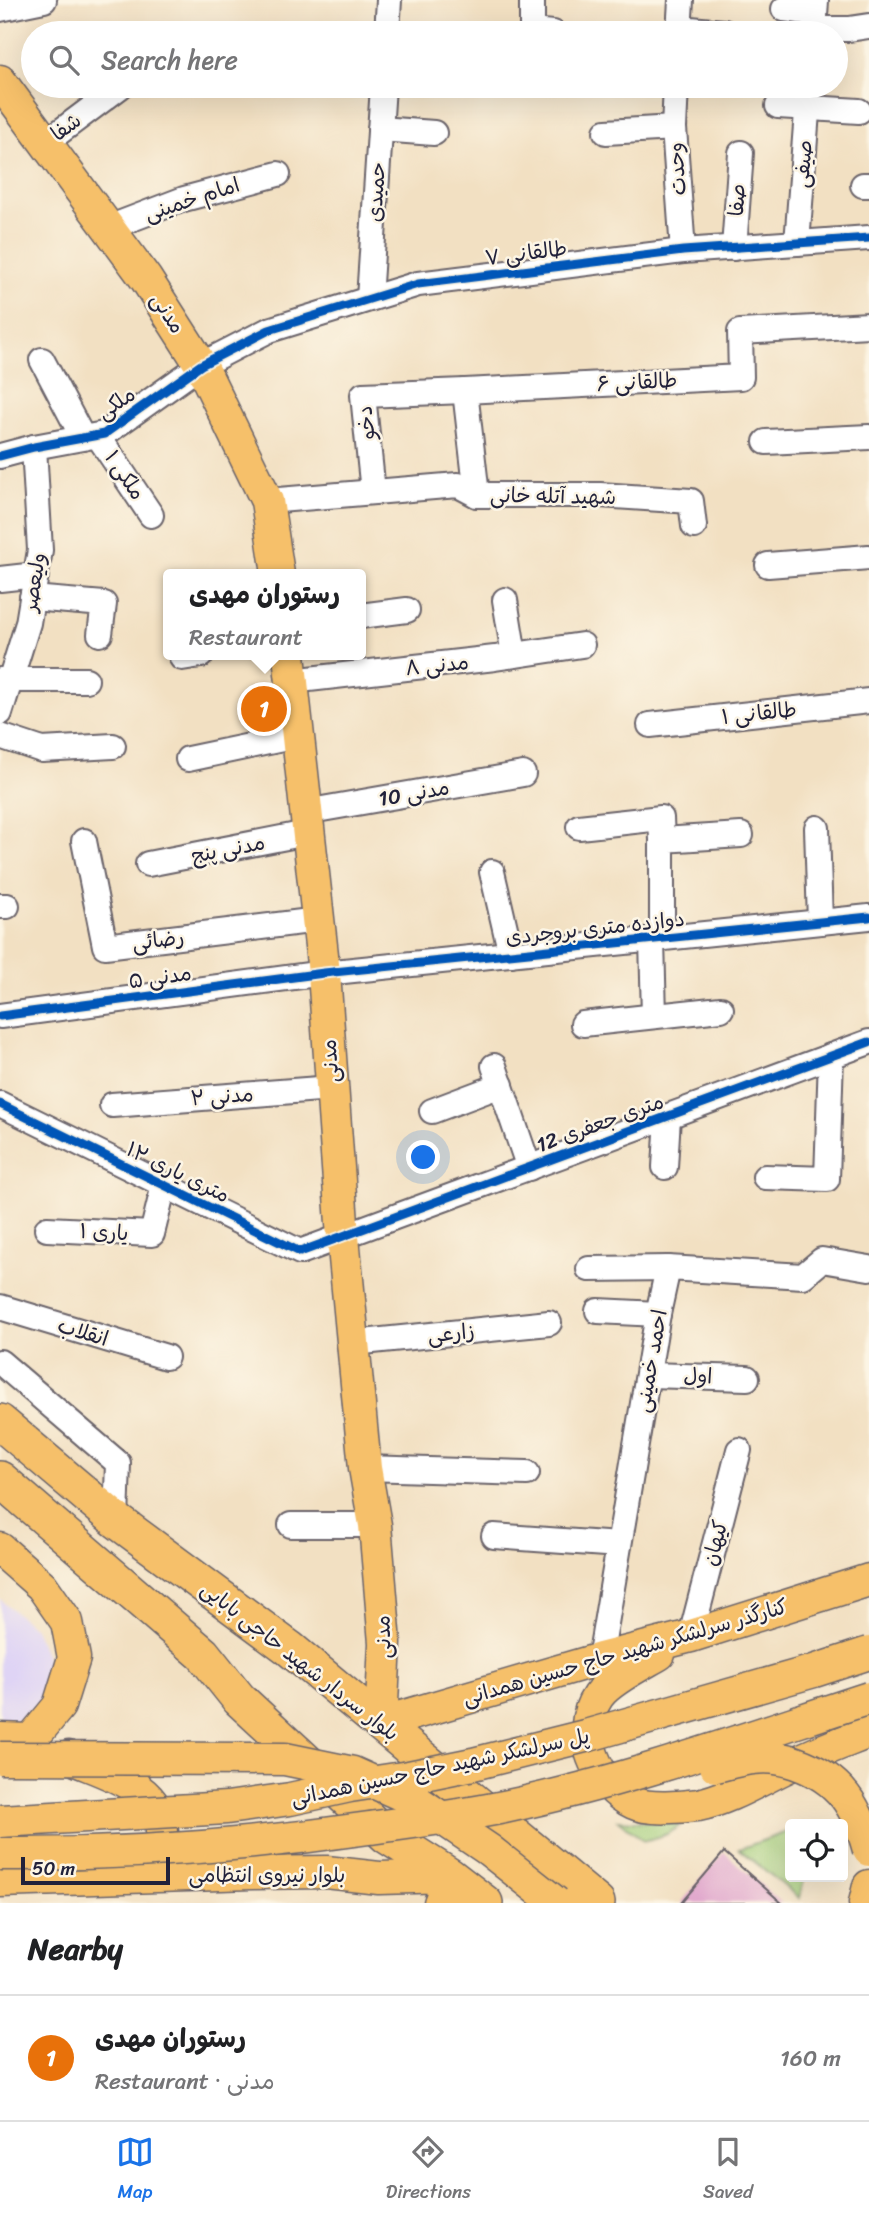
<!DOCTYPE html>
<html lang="en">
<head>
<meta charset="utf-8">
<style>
	:root { --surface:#fff; --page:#f6f6f6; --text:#202124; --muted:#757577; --line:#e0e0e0; --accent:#1a73e8 }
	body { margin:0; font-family:Sriracha,"Playpen Sans Arabic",sans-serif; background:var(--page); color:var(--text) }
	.controls { position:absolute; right:21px; bottom:21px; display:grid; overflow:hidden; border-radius:7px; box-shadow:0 7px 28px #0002 }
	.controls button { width:63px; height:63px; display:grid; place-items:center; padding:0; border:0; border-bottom:2px solid var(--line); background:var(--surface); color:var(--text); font:35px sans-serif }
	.scale { position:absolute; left:21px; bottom:18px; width:149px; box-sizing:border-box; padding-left:7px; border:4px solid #22223b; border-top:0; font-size:19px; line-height:24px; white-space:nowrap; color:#22223b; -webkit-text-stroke:5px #fcf5e5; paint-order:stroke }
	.you { position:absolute; left:424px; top:1158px; width:24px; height:24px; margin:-18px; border:5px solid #fff; border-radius:50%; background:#1a73e8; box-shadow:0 0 0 10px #1a73e833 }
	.badge { display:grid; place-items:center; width:46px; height:46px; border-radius:50%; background:var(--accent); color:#fff; font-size:23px; font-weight:700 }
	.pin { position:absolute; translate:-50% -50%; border:4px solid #fff; box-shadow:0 2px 7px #0006 }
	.popup { position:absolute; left:163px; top:569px; width:203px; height:91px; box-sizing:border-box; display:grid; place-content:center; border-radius:7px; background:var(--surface); filter:drop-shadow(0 2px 5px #0005); font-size:23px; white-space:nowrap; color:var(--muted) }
	.popup b { font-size:26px; color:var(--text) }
	.popup::after { content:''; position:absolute; left:50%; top:100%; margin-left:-14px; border:14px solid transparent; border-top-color:var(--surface) }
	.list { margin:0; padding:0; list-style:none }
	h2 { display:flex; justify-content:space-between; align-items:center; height:91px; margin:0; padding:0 28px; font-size:30px }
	h2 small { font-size:23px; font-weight:400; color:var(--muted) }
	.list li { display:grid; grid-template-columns:46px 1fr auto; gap:21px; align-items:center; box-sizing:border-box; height:126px; padding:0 28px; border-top:2px solid var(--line) }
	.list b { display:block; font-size:26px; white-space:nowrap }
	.list p { margin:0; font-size:23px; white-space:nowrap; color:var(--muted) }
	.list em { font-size:23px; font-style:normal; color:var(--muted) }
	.icon { flex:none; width:38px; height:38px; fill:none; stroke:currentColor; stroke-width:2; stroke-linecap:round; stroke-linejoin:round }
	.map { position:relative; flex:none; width:869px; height:1903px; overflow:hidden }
	.search { position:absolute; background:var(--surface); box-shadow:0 7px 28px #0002; left:21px; right:21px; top:21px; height:77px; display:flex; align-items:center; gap:18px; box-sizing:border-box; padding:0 24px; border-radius:38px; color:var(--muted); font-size:26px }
	.sheet { height:217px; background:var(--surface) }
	nav { display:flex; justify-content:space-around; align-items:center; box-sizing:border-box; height:98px; border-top:2px solid var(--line); background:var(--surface); font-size:19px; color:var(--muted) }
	nav a { display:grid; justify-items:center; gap:4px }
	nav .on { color:var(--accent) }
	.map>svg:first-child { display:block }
</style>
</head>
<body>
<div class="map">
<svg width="869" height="1903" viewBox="0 0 869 1903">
	<rect width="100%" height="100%" fill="#fcf5e5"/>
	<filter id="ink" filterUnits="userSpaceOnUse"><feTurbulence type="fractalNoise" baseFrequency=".0143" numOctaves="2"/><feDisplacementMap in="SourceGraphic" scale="14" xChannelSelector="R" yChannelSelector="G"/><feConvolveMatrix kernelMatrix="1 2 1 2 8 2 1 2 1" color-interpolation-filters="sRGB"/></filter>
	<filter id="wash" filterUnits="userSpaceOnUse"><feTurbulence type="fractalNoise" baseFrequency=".00686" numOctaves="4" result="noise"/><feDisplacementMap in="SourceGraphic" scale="28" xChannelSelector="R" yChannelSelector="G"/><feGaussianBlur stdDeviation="1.57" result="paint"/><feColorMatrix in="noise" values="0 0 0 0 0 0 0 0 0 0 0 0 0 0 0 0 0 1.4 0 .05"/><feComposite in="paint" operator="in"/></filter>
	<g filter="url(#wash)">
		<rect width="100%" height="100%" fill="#f2e0c2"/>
		<polygon fill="#dfd4f5" points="0,1599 34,1628 48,1661 42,1702 7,1732 0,1732"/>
		<g fill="#a3cd79" stroke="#62785a" stroke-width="2">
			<polygon points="618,1820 682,1824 667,1834 644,1841"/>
			<polygon points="790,1831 790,1877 805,1877 799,1898 739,1849"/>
		</g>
		<g id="blocks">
			<polygon fill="#e1a9cd" points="724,1852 782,1903 681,1903"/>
		</g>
	</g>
	<g filter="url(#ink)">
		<use href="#blocks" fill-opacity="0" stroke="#6b646a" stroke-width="2"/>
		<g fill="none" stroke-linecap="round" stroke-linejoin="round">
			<defs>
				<g id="minor">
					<polyline points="532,0 532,31 553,33"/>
					<polyline points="0,9 44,0"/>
					<polyline points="784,9 815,13"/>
					<polyline points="679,28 724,32"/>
					<polyline points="814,29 849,29 869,26"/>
					<polyline points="387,33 389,0"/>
					<polyline points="679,33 681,0"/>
					<polyline points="814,33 816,0"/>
					<polyline points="676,86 674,128 683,251"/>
					<polyline points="778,106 859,111"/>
					<polyline points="380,129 434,133"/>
					<polyline points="606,132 674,128"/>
					<polyline points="45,143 121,86"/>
					<polyline points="863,185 869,185"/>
					<polyline points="108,228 184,199 278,174"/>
					<polyline points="797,243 809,86"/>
					<polyline points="734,248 741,153"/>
					<polyline points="369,299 383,86"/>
					<polyline points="42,360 83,438"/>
					<polyline points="98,436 151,515"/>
					<polyline points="766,442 869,437"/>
					<polyline points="0,456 34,447 104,434 201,365 269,330 418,284 683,251 869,238"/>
					<polyline points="373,492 363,395 465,391"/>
					<polyline points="477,495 465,391 741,377 740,332 869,325"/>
					<polyline points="267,501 458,485 477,495 600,495 691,501 694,526"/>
					<polyline points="768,565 869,557"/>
					<polyline points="0,579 36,575"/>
					<polyline points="32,598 104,604 100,634"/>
					<polyline points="505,600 514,655"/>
					<polyline points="360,616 407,610"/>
					<polyline points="182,658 201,655"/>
					<polyline points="0,680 86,680"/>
					<polyline points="291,681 495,658 582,645"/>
					<polyline points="0,713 28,623 40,550 34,447"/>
					<polyline points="650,725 869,701"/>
					<polyline points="0,736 42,750 113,746"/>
					<polyline points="188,759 297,736"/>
					<polyline points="305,812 523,774"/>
					<polyline points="579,827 661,818 662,840"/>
					<polyline points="817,828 820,922"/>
					<polyline points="84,841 105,946 318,920"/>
					<polyline points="148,864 307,833"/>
					<polyline points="492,872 511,954"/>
					<polyline points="0,906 7,906"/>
					<polyline points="662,938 662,840 741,835"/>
					<polyline points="652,940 654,1016"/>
					<polyline points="0,1016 324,973 869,917"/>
					<polyline points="583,1024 721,1009"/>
					<polyline points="494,1066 529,1168"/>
					<polyline points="0,1104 300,1252 869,1042"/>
					<polyline points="112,1105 332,1088"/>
					<polyline points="432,1111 501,1085"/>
					<polyline points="665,1167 668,1117"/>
					<polyline points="765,1177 827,1179 831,1056"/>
					<polyline points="47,1229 152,1234 164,1185"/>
					<polyline points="589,1269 668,1268"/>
					<polyline points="0,1307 166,1357"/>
					<polyline points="598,1311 658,1314"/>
					<polyline points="353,1343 549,1323"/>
					<polyline points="0,1362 118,1463 116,1520"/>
					<polyline points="649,1375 747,1378"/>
					<polyline points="365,1468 527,1473"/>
					<polyline points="291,1525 375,1525"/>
					<polyline points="494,1536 619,1545"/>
					<polyline points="691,1636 739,1450"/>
					<polyline points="600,1659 658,1314 668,1268 803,1276 822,1260 869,1268"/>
				</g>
				<g id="major">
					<polyline points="0,81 146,279 201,365 267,501 278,574"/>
					<polyline points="289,655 324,973 343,1237 365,1468 375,1525 385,1643 381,1723 600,1659 691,1636 869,1580"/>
					<polyline points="0,1549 42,1586 67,1622 74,1658 59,1706 31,1740 0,1739"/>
					<path d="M659,1654C642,1664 609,1680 598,1696C573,1732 597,1786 634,1803C648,1810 683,1807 698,1805C730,1799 765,1776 795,1763C819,1751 844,1742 869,1732"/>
					<path d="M69,1757C105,1773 160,1785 162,1832C163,1849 158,1860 148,1873"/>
					<polyline points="0,1881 252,1873 326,1872 379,1878 450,1876 440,1903"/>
					<polyline points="865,1903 869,1886"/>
				</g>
				<g id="highway">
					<polyline points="0,1422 116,1520 289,1648 597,1903"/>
					<polyline points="0,1479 203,1654 239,1699 387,1836 450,1876 485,1903"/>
				</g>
			</defs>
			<use href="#minor" stroke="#6b646a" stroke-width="28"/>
			<use href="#major" stroke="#6b646a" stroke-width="35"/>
			<use href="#highway" stroke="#6b646a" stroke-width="38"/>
			<use href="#minor" stroke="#fff" stroke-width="24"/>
			<use href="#major" stroke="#f6c06b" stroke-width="32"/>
			<use href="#highway" stroke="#f6c06b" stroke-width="35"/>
			<defs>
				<g id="major-bridge">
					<polyline points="0,1758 285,1759 353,1773 418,1802 489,1850 556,1903"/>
					<path d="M716,1766C728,1763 741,1759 753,1758C768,1756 782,1758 796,1763C841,1779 857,1806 869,1850"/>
					<polyline points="0,1821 227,1808 290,1799 350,1786 409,1777 473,1764 589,1735 814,1671 869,1653"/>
					<path d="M0,1854C123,1855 247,1846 369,1828C414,1822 460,1816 504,1807C628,1781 749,1737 869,1698"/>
				</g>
			</defs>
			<use href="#major-bridge" stroke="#6b646a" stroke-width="35" stroke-linecap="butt"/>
			<use href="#major-bridge" stroke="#f6c06b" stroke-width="32"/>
			<defs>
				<g id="cycleway">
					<polyline points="0,456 34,447 104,434 201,365 269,330 418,284 683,251 869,238"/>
					<polyline points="0,1016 324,973 869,917"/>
					<polyline points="0,1104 300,1252 869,1042"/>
				</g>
			</defs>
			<use href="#cycleway" stroke="#fcf5e5" stroke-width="13"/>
			<use href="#cycleway" stroke="#0057b8" stroke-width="9"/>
		</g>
	</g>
	<g text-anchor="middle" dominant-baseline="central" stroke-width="5" stroke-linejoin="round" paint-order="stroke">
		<g font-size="21" fill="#22223b" stroke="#fcf5e5">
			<text transform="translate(66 127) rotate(-37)">شفا</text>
			<text transform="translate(803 164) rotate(-85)">صیفی</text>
			<text transform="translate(677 169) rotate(-94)">وحدت</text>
			<text transform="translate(376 192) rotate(-86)">حمیدی</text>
			<text transform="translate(192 199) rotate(-18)">امام خمینی</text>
			<text transform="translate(737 200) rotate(-86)">صفا</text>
			<text transform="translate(526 253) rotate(-7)">طالقانی ۷</text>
			<text transform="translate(168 313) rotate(57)">مدنی</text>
			<text transform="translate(637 382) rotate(-3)">طالقانی ۶</text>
			<text transform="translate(116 403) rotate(-34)">ملکی</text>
			<text transform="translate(366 423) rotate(-96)">دخو</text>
			<text transform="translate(125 475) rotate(56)">ملکی ۱</text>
			<text transform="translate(553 496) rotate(1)">شهید آتله خانی</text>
			<text transform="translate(34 582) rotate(-81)">ولیعصر</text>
			<text transform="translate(437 665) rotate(-6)">مدنی ۸</text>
			<text transform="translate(759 713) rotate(-6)">طالقانی ۱</text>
			<text transform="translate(414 793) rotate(-10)">مدنی 10</text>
			<text transform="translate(228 849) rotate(-11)">مدنی پنج</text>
			<text transform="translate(595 928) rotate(-6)">دوازده متری بروجردی</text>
			<text transform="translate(158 940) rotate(-7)">رضائی</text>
			<text transform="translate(160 977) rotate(-8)">مدنی ۵</text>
			<text transform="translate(330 1061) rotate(-94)">مدنی</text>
			<text transform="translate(222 1096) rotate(-4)">مدنی ۲</text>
			<text transform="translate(600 1123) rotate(-20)">12 متری جعفری</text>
			<text transform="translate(178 1172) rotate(26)">۱۲ متری یاری</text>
			<text transform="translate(104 1232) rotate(3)">یاری ۱</text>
			<text transform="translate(83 1332) rotate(17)">انقلاب</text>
			<text transform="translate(451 1333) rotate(-6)">زارعی</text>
			<text transform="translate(651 1361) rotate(-80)">احمد خمینی</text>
			<text transform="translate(698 1376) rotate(2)">اول</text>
			<text transform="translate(715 1543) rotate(-75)">کیهان</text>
			<text transform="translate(383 1637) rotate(-92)">مدنی</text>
			<text transform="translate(625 1652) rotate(-16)">کنارگذر سرلشکر شهید حاج حسین همدانی</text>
			<text transform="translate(300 1661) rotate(38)">بلوار سردار شهید حاجی بابایی</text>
			<text transform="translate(440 1767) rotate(-12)">پل سرلشکر شهید حاج حسین همدانی</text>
			<text x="267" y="1875">بلوار نیروی انتظامی</text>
		</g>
	</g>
</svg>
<div class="controls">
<button><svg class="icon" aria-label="locate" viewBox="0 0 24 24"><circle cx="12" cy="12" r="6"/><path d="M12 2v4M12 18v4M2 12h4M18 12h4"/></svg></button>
</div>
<div class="scale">50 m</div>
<div class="you"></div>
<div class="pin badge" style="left:264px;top:709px;background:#e8710a">1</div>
<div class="popup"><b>رستوران مهدی</b>Restaurant</div>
<div class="search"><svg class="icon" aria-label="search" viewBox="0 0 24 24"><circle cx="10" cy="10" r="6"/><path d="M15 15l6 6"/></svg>Search here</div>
</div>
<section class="sheet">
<h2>Nearby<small></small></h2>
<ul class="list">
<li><span class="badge" style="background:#e8710a">1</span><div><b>رستوران مهدی</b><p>Restaurant · مدنی</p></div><em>160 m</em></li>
</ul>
</section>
<nav>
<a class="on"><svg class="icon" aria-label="map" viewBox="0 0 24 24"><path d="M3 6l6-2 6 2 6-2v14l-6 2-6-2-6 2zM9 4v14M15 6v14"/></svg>Map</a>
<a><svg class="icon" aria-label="directions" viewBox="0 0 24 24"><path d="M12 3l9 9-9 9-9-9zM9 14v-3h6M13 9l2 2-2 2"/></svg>Directions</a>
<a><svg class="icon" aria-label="saved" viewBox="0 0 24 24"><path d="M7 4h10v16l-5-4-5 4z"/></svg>Saved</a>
</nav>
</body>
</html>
